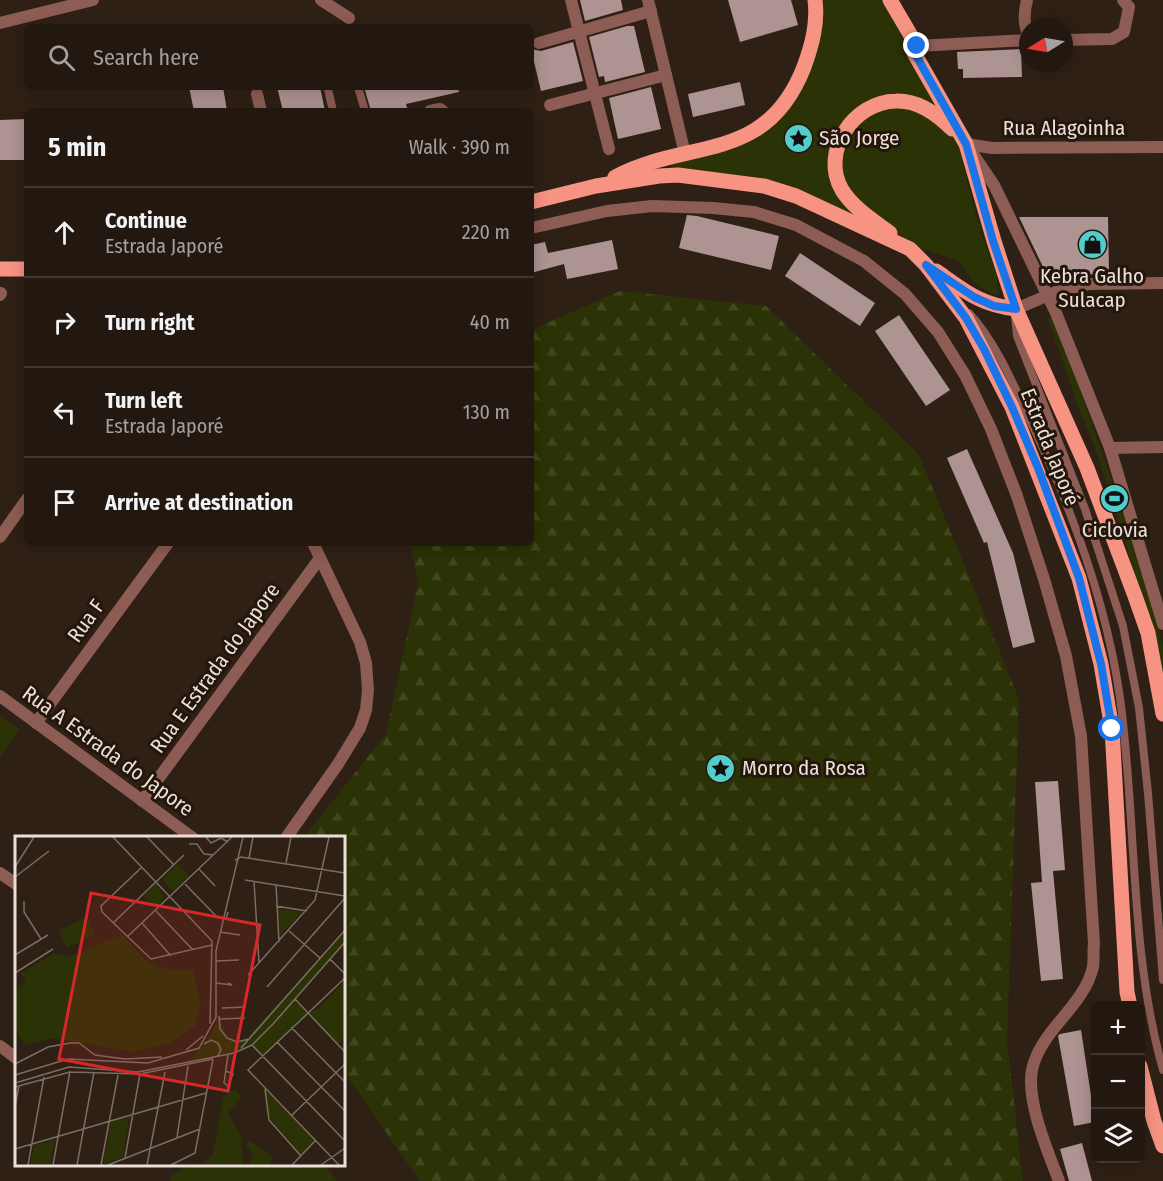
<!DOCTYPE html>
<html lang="en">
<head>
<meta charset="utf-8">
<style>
	:root { --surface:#231810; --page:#2b2119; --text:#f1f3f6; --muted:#a3a09f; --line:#403730 }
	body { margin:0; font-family:"Fira Sans Condensed",sans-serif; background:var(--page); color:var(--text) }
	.controls { position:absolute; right:18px; bottom:18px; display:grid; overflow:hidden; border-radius:9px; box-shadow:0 3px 15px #0003 }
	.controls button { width:54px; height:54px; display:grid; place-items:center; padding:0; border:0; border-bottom:2px solid var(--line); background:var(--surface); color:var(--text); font:30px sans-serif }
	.compass { position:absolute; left:1019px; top:18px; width:54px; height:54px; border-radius:50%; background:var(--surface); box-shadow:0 3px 15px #0003; rotate:259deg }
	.stop { position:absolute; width:18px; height:18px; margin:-14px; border:4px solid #1a73e8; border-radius:50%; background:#fff }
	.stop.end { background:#1a73e8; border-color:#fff; box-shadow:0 2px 6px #0008 }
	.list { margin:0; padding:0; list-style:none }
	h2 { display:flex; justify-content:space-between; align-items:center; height:78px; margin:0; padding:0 24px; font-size:26px }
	h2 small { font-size:20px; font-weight:400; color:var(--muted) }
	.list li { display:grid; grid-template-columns:39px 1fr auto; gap:18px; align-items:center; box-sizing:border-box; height:90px; padding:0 24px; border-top:2px solid var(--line) }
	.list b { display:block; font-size:22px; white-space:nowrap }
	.list p { margin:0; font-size:20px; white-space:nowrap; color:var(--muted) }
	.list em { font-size:20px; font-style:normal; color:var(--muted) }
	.icon { flex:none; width:33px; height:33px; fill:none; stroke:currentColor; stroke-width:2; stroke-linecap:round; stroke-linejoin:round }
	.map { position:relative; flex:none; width:1163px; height:1181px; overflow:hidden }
	.search { position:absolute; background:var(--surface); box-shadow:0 3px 15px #0003; left:24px; top:24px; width:510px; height:66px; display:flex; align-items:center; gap:15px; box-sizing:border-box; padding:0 21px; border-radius:9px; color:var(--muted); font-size:22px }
	.panel { position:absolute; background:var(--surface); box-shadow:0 3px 15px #0003; left:24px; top:108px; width:510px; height:438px; border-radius:9px }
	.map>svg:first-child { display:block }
</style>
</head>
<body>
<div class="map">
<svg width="1163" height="1181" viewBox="0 0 1163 1181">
	<defs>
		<pattern id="forest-firs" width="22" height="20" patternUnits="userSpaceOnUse" patternTransform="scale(1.5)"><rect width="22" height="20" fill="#2b3205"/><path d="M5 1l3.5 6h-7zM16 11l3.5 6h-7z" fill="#40461d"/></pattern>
	</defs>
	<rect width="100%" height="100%" fill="#2f2015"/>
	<polygon fill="url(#forest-firs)" points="620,291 766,306 919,455 1019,699 1007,1040 1023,1181 420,1181 344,1072 344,838 304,837 386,734 418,584 410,543 531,543 531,330"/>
	<g fill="#2b3205">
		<polygon points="810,0 884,0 892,9 957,142 981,233 997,275 999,295 991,294 972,280 958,261 907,244 788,185 669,167 762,119 799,69 813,11"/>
		<polygon points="1054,316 1137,552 1163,646 1163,688 1130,558 1095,447 1077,404 1048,318"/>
		<polygon points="0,716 20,730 0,757"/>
		<polygon points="326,1165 337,1181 172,1181 169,1178 188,1165"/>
	</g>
	<g fill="#ad9392">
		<polygon points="580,0 621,0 623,10 585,21"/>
		<polygon points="728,0 791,0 798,25 740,42"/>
		<polygon points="627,26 634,26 645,72 605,82 604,76 599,77 589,37"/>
		<polygon points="573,42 583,81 541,91 531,49 541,51"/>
		<polygon points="1021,49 1022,77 963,78 963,69 958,69 957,52"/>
		<polygon points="740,82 745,105 693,117 688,94"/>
		<polygon points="189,87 223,87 227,111 194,111"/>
		<polygon points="277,87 320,87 325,111 283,111"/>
		<polygon points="364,87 458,87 459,92 406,104 408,111 371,111"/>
		<polygon points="651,87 661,129 618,139 609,98"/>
		<polygon points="27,119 27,160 0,160 0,120"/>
		<polygon points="687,215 697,216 779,236 771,270 679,248"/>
		<polygon points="1019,217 1108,217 1109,274 1058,275 1045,271"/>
		<polygon points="612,240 618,269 567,279 564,264 531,273 531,245 545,242 548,253"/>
		<polygon points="800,253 875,303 860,326 785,276"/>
		<polygon points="899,315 950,390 926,406 875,331"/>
		<polygon points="967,449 1013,553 1035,642 1013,648 987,542 984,543 947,458"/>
		<polygon points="1058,781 1065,870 1053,871 1063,979 1041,981 1031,883 1042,882 1035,782"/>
		<polygon points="1081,1030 1095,1122 1074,1126 1058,1036 1060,1034"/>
		<polygon points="1082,1143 1092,1181 1069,1181 1060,1149"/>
	</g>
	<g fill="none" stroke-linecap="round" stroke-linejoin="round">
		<g stroke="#8d5c54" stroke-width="8">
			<polyline points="358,87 365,111"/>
			<polyline points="328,89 333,111"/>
			<path d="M969,313C999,346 1016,391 1035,431C1074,515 1107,606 1120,698C1137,821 1129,949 1163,1070"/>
			<polyline points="1015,316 1017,336 1085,509 1123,626 1139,708 1148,793 1163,980"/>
		</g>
		<g stroke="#8d5c54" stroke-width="12">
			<polyline points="321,0 349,18"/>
			<polyline points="571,0 609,149"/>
			<polyline points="648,0 685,154"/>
			<path d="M1027,0C1024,12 1023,23 1028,34"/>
			<polyline points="0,23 93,0"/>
			<polyline points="1064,40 1112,39 1124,32 1129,7 1123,0"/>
			<polyline points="539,43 651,11"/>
			<polyline points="917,46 1028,40"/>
			<polyline points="257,94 261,111"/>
			<polyline points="550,105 666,75"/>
			<polyline points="430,111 440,109 443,111"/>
			<polyline points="966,144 992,148 1163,147"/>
			<polyline points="971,151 994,185 1056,313 1110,448 1163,624"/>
			<path d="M531,228L607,211L652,206L713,208L754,212L796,225L864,261L905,294L938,332L965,375L991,429L1017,496L1044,579L1066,656L1081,736L1094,944C1093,952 1094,960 1093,967C1084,1007 1040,1030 1032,1070C1026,1101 1048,1152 1059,1181"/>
			<polyline points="0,295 1,293"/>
			<polyline points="1016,309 1058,291 1089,284 1163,283"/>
			<polyline points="1110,448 1163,447"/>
			<polyline points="0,537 27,499"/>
			<polyline points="0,696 193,838"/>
			<polyline points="36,723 168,543"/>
			<polyline points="142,801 320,558"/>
			<polyline points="286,838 338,764 360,728 366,710 368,690 366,663 360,642 313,543"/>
			<polyline points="0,873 16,884"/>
			<polyline points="0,1046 16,1058"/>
		</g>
		<g stroke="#f79383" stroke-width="15">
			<polyline points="890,0 917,46 914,53 966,144 994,241 1016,309 1087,468 1135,596 1148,633 1163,714"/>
			<path d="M615,177C688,138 766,165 804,67C812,45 818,23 815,0"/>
			<polyline points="531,202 596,186 659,176 678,175 764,186 796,196 910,249 926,265 966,318 1012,407 1079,578 1101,664 1112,729 1127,992 1130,1006"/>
			<path d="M890,233C874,221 853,208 842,190C820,152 853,102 896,101C917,100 937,114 952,129"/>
			<polyline points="0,269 27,269"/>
			<path d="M936,271C965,291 980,305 1016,309"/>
			<polyline points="1140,1066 1154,1121 1163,1146"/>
		</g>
	</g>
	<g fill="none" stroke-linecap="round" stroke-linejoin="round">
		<polyline stroke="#1a73e8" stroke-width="8" points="917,46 914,52 966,144 993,241 1016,309 994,306 974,297 926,265 966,318 984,349 1012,407 1038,468 1079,578 1101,664 1112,729"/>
	</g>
	<defs>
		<symbol id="sight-disc" viewBox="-11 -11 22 22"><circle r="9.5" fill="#52cdcc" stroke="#25160c"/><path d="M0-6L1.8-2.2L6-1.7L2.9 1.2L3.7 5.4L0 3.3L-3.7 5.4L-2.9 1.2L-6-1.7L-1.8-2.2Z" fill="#111"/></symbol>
		<symbol id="shop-disc" viewBox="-11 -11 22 22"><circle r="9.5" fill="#52cdcc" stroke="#25160c"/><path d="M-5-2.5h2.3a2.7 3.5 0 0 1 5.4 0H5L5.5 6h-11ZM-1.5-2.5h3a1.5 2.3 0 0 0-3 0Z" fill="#111"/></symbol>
		<symbol id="stadium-disc" viewBox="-11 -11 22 22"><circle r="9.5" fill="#52cdcc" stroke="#25160c"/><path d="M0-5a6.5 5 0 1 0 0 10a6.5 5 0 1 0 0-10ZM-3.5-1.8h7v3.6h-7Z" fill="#111"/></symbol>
	</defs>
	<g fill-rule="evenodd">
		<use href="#sight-disc" x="782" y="122" width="33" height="33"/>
		<use href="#shop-disc" x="1076" y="228" width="33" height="33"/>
		<use href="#stadium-disc" x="1098" y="482" width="33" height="33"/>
		<use href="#sight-disc" x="704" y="752" width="33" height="33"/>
	</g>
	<g text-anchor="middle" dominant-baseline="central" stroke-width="6" stroke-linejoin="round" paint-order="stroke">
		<g font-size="21" fill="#ebe0d9" stroke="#25160c">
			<text x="1064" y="128">Rua Alagoinha</text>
			<text transform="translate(1050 447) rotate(68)">Estrada Japoré</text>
			<text transform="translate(86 621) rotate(-54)">Rua F</text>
			<text transform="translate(215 668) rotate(-54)">Rua E Estrada do Japore</text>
			<text transform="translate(108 751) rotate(36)">Rua A Estrada do Japore</text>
		</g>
		<g font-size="21" fill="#ebe0d9" stroke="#25160c" text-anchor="start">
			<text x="819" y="138">São Jorge</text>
			<text x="1092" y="276" text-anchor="middle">Kebra Galho<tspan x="1092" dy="24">Sulacap</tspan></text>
			<text x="1115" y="530" text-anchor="middle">Ciclovia</text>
			<text x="742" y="768">Morro da Rosa</text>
		</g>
	</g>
	<g transform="translate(15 836)">
		<rect width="330" height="330" fill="#2f2015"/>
		<path d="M107,98L130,124L150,133H178L186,170L180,190L155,208L117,216L38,202L10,209L0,194V154L11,146L6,137L39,117L56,120ZM221,254L227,260L213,277L226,299L228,329H188L198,318L208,263L213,256ZM236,305L258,322L254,329H233L238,319L230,307Z" fill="#2b3205"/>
		<path d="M163,28L174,40L158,55L147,43ZM140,48L150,62L140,72L129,60ZM263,73L287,76L265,99ZM72,81L80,99L52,112L44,94ZM330,94V106L279,163L293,178L303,173L330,145V201L322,209L292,178L247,220L236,208L219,216L175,224L197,197L203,180L213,202L229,205ZM249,252L301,304L286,319L251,278ZM114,281L108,321L88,328L96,286ZM39,304L35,329H14L20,309Z" fill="#2b3205"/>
		<path fill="none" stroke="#7a6d63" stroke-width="1.5" d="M98,1L197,105L195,188M132,1L159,29M191,1L196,7L206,2L213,6M174,8H182L189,18L199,19M234,22L238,1M220,24L226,21L330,37M271,27L276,1M0,31L19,1M127,31L86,70L87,76L136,123L197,109M184,33L200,50M0,41L34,15M230,44L330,60M239,45L244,127M170,48L203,82M261,48L264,106M9,65V76L26,103M261,70L292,75M141,75L178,114M213,76L211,83L222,85M98,87L169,19M127,87L156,120M274,95L305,122M205,96L225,99M112,101L217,1M0,119L33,99M315,123L330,138M201,125L224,124M0,137L38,113M233,139L300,64L314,1M201,147L217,149L213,147M252,151L330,62M280,163L330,216M207,172L231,171M204,180L205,193L212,202L222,206L234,203M204,183L230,182M276,191L330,246M262,206L330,275M189,208L196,204L203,207L206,214L202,221M237,209L330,305M226,212L330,94M171,214L188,200M0,228L33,211L55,207H64L80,219L110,223L147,221M211,235L218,238L213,250L209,247L213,219M0,239L53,223L133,227L184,212L201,181V115L228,1M0,247L54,231L123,236L219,217L237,209L258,188L330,106M0,251L55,236L125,238L198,223M250,253L254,284L286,320M0,270L4,250M276,280L330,228M162,301L173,230M0,313L191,257M110,322L125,238M13,329L29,241M38,329L55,235M62,329L79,236M86,329L103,239M93,329L185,293M132,329L150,236M156,329L180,317L198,223M277,329L301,304M306,329L330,312M324,329L233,234L330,142"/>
		<path fill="#d62828" fill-opacity="0.15" stroke="#d62828" stroke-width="3" d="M76,57L245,89L213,255L44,223Z"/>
		<rect width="330" height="330" fill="none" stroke="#ebe0d9" stroke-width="3"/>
	</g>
</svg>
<div class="controls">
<button>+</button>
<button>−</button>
<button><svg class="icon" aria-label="layers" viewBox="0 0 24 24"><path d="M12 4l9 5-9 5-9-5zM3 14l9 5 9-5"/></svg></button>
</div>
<svg class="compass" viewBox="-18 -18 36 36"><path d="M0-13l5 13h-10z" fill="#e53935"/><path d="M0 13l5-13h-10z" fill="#a3a09f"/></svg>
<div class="stop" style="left:1112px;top:729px"></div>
<div class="stop end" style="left:917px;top:46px"></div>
<div class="search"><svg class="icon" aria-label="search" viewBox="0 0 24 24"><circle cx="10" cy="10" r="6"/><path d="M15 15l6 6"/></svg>Search here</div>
<section class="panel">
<h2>5 min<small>Walk · 390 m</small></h2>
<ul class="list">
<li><svg class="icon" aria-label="ahead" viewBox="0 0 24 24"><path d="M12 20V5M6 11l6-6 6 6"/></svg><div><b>Continue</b><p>Estrada Japoré</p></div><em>220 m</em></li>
<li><svg class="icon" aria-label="right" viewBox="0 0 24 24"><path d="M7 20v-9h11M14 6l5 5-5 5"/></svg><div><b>Turn right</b></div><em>40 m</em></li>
<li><svg class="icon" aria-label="left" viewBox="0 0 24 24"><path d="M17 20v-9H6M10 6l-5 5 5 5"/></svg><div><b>Turn left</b><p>Estrada Japoré</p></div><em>130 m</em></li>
<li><svg class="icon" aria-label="arrive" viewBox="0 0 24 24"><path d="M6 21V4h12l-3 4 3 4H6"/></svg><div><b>Arrive at destination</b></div></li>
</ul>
</section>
</div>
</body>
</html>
